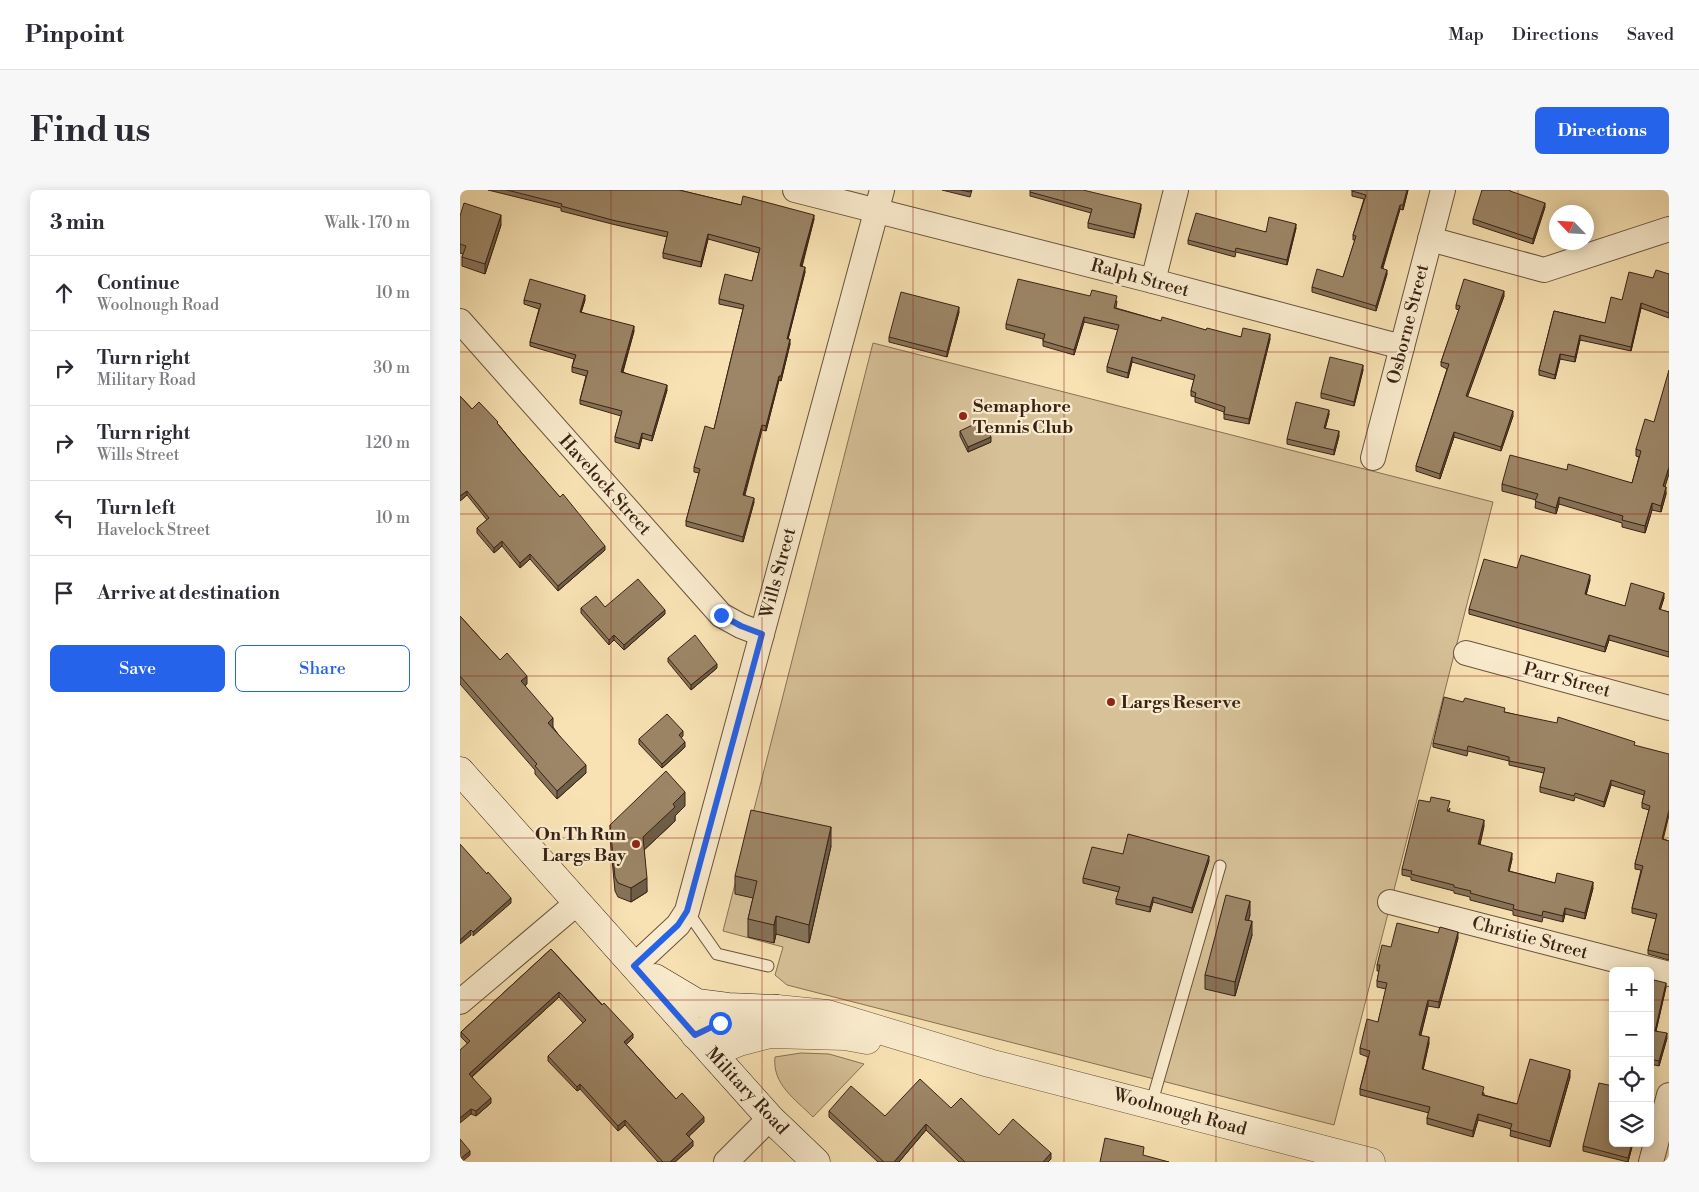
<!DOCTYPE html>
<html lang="en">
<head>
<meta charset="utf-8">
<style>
	:root { --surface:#fff; --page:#f7f7f7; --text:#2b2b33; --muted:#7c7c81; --line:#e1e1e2; --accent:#2563eb }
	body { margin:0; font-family:"Libre Bodoni",serif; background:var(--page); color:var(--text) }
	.controls { position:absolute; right:15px; bottom:15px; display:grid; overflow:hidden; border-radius:8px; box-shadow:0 2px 12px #0003 }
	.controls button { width:45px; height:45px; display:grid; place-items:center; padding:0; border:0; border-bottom:1px solid var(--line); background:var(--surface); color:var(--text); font:25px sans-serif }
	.compass { position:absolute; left:1089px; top:15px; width:45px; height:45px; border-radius:50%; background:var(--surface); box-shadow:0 2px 12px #0003; rotate:295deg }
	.stop { position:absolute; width:15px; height:15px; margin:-11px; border:4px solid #2563eb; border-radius:50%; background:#fff }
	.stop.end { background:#2563eb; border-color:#fff; box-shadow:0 1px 5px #0008 }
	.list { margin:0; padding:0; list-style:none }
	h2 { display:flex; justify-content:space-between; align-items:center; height:65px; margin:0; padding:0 20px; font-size:21px }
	h2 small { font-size:16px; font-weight:400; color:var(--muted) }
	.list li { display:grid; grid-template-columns:32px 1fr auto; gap:15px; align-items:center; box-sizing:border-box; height:75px; padding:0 20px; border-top:1px solid var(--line) }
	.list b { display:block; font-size:19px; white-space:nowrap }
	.list p { margin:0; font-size:16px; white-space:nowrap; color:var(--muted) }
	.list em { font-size:16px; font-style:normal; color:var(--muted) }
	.actions { display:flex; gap:10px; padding:15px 20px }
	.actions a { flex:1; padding:11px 0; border:1px solid var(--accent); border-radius:8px; text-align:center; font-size:18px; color:var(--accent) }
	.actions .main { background:var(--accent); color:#fff }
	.icon { flex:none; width:28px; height:28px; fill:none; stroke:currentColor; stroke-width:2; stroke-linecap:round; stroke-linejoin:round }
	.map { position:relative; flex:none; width:1209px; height:972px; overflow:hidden; border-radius:8px }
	header { display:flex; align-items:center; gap:30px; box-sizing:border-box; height:70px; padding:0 25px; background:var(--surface); border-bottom:1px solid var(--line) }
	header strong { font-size:24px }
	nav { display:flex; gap:28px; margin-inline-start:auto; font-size:18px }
	.intro { display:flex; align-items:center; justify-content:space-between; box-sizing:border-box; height:120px; padding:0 30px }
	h1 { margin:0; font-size:35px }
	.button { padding:12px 22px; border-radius:8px; background:var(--accent); color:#fff; font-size:18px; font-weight:700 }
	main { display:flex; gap:30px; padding:0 30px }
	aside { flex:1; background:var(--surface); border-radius:8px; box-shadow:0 2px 12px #0003 }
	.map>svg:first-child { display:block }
</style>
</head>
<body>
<header>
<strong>Pinpoint</strong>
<nav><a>Map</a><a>Directions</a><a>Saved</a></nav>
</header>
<div class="intro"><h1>Find us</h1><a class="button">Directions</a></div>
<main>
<aside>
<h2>3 min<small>Walk · 170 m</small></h2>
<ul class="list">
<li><svg class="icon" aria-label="ahead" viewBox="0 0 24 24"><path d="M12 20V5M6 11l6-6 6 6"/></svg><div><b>Continue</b><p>Woolnough Road</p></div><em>10 m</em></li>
<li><svg class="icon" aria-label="right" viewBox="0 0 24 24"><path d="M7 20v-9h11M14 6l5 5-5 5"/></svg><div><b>Turn right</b><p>Military Road</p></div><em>30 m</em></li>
<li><svg class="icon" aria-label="right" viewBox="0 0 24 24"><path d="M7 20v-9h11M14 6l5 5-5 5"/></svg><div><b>Turn right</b><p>Wills Street</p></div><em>120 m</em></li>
<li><svg class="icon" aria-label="left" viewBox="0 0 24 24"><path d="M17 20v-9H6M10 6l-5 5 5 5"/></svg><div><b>Turn left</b><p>Havelock Street</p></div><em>10 m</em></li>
<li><svg class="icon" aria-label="arrive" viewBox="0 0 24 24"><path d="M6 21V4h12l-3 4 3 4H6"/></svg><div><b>Arrive at destination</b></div></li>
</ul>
<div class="actions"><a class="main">Save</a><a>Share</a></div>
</aside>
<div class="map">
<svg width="1209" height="972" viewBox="0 0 1209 972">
	<rect width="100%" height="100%" fill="#f8e2b3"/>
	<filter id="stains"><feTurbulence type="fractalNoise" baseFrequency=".004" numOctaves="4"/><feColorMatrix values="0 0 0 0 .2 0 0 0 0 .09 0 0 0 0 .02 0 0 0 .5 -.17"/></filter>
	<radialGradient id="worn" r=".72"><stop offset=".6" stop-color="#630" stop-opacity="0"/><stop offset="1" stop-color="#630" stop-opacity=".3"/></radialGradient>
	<g fill="#d7c198" stroke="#887256">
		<polygon points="413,153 1033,312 874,935 327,795 315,785 323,757 263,741"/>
		<path d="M341,863L369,864L404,874L353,927C335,909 312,894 315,867Z"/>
	</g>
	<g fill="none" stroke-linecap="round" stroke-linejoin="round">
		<defs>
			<g id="service">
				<polyline points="227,721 257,764 308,776"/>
				<polyline points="691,915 760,676"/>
			</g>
			<g id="minor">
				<polyline points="335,0 693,91 942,157"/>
				<polyline points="970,49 1084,80 1209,39"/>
				<polyline points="693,91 716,0"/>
				<polyline points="0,131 261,425 281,436 302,444"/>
				<polyline points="913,268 983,0"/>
				<polyline points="1006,463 1209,518"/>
				<polyline points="930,712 1209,784"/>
				<polyline points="174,776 218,735 227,721 422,0"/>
				<polyline points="0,812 117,713"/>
				<polyline points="266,972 310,928"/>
				<polyline points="1191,972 1209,905"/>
			</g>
			<g id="tertiary">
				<polyline points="235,845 265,831 317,819 367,824 529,873 911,972"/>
				<polyline points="252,863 279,852 310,844 385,846 407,850"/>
			</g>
			<g id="secondary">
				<polyline points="0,581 310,928 356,972"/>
				<polyline points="195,788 237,813 268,817 317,819"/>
			</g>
		</defs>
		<use href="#service" stroke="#68523c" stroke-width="13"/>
		<use href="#minor" stroke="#68523c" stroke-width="26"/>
		<use href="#tertiary" stroke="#68523c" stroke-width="29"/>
		<use href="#secondary" stroke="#382214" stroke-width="29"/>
		<use href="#service" stroke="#faecce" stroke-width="11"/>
		<use href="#minor" stroke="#faecce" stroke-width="24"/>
		<use href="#tertiary" stroke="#faecce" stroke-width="28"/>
		<use href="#secondary" stroke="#faecce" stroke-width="28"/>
	</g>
	<g fill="#867359" stroke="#382214">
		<polygon points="28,0 219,0 281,15 354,29 342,77 345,82 328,149 330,154 321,191 319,190 306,241 302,240 285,305 294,312 283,352 226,336 226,331 239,283 234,282 234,277 254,239 283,119 259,114 259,109 292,91 299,63 248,49 241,77 203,68 203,63 207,47 152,34 101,21 101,18"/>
		<polygon points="482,0 512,0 510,7"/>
		<polygon points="892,0 948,0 943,20 940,19 923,78 927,84 916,121 852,102 852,97 883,87 895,50 893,50 893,45 904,9 892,6"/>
		<polygon points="570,2 681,18 674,48 628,38 628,33 631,23 570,6"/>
		<polygon points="1051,2 1085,17 1073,54 1013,34 1013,29"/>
		<polygon points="0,26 41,35 25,84 2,76 2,67 3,64 0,63"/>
		<polygon points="836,38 827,75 776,62 775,67 728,54 728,50"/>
		<polygon points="1209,84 1209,128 1181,118 1171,161 1120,150 1115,172 1100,169 1095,189 1079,185 1079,180 1094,121 1145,133 1193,88"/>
		<polygon points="630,106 657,111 656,118 701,131 781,147 810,149 789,234 764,229 764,222 735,212 735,207 731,206 731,201 734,190 672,172 668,188 647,182 647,177 658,140 624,132 614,165 583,156 583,149 546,139 546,134"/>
		<polygon points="1044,106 1007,207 1053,226 1041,261 994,247 980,289 956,281 956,276 987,179 981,176 981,172 999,120 996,119 996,115"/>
		<polygon points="64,110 125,110 121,122 174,141 163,182 207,200 192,251 182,248 179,259 155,252 155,247 161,226 120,214 120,210 126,186 112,182 112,177 114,169 70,156 70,152 79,119 64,114"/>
		<polygon points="499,122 487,167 429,152 429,147"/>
		<polygon points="903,180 894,216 861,208 861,203"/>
		<polygon points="0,206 12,219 38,234 61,262 145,360 98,401 70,369 60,378 42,356 34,363 17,343 17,338 27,330 7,305 0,311"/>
		<polygon points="869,224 865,239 879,246 874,265 827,254 827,249"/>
		<polygon points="1194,232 1206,304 1201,322 1192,320 1185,343 1162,337 1162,333 1099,314 1096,324 1075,318 1076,310 1042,301 1042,294 1107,280 1172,293 1179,267 1176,266 1176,259"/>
		<polygon points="500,241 531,252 508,262 500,246"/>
		<polygon points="1057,378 1130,390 1126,405 1165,416 1204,408 1200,420 1209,422 1209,467 1149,450 1145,462 1009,424 1009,419"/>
		<polygon points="145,417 205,424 164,460 154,450 149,455 121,423 121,418"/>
		<polygon points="0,426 40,470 67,494 65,496 93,537 126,583 97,609 75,584 75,580 0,494"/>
		<polygon points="208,468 257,478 231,500 208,472"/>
		<polygon points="1045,522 1175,556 1203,649 1209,651 1209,770 1188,764 1188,760 1196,729 1172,723 1172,718 1181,680 1175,679 1175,674 1189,620 1182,618 1182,613 1184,605 1151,595 1144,617 1115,607 1114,611 1080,602 1080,597 1084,583 1049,575 1049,571 1008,561 1007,566 973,557 973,553"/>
		<polygon points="223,546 221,548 225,557 202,578 179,554 179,549"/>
		<polygon points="225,616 215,626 215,631 184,660 187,702 171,712 158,707 155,701 150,648 150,635"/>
		<polygon points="990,618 989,622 1024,636 1020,655 1052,669 1049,681 1095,693 1133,698 1125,729 1105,724 1103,732 1083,727 1082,732 1053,725 1053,721 1010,710 1010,707 994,703 994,701 951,690 951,687 942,685 942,679"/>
		<polygon points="371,656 349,753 316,744 314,753 288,747 288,729 293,708 275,704 275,686"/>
		<polygon points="663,664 749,671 732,723 693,712 690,722 656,714 656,709 659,702 623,693 623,688"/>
		<polygon points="790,725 788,731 792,745 775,806 745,799 745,785"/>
		<polygon points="998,748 979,818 968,816 961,845 969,853 963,879 1024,903 1024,905 1057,914 1110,887 1090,957 1050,946 1051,939 1018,930 1013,947 967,934 967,928 969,923 900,905 900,899 908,867 900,864 900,858 918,832 926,799 917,797 917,791 919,781 917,781 917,775 931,757"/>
		<polygon points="91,759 173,848 166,854 216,909 244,932 229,946 233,956 215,972 198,972 165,935 158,941 120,899 117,901 88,871 88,866 123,833 99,807 12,887 31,913 16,926 11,924 7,853 1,847 1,842"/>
		<polygon points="1190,789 1206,797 1196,841 1207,848 1199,876 1190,874"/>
		<polygon points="491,918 539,945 591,969 588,972 499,972 466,940 439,972 418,972 369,927 369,921 425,926"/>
		<polygon points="1173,953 1168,972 1123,961 1123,956"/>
	</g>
	<g fill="#6d5e48" stroke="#382214">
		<polygon points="947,0 948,0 943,20 943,15"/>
		<polygon points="1085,13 1085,17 1073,54 1073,49"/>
		<polygon points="681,14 681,18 674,48 674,44"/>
		<polygon points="940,15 940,19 921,82 921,78"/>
		<polygon points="41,25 41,35 25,84 25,74"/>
		<polygon points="354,25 354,29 340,81 340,76"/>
		<polygon points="836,34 836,38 827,75 827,70"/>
		<polygon points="248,44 248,49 241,77 241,72"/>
		<polygon points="345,77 345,82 327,153 327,149"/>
		<polygon points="927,80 927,84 916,121 916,116"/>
		<polygon points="1044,101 1044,106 1006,211 1006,206"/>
		<polygon points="125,105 125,110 120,126 120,122"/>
		<polygon points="1181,113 1181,118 1171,161 1171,157"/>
		<polygon points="499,117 499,122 487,167 487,162"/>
		<polygon points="624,127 624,132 614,165 614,160"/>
		<polygon points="174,136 174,141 161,187 161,182"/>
		<polygon points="810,144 810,149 789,234 789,229"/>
		<polygon points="1120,145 1120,150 1115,172 1115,167"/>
		<polygon points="330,149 330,154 321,191 321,186"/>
		<polygon points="1100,164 1100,169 1095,189 1095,185"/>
		<polygon points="672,167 672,172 668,188 668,183"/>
		<polygon points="903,175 903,180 894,216 894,212"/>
		<polygon points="319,186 319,190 306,241 306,236"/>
		<polygon points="207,195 207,200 192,251 192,246"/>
		<polygon points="869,220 869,224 864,243 864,238"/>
		<polygon points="1053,221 1053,226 1041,261 1041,257"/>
		<polygon points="302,235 302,240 283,309 283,305"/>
		<polygon points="879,241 879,246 874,265 874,260"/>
		<polygon points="994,242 994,247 980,289 980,284"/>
		<polygon points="182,243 182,248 179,259 179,254"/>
		<polygon points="531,247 531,252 508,262 508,257"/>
		<polygon points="1209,277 1209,284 1203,303 1203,296"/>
		<polygon points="1206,297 1206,304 1201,322 1201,316"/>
		<polygon points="7,301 7,305 0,311 0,306"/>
		<polygon points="1099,307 1099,314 1096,324 1096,318"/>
		<polygon points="294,308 294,312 283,352 283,347"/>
		<polygon points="1192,313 1192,320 1185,343 1185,336"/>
		<polygon points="42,351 42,356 34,363 34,358"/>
		<polygon points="145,356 145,360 98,401 98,396"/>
		<polygon points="70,364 70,369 60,378 60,373"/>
		<polygon points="1130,385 1130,390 1125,409 1125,404"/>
		<polygon points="1204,403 1204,408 1199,424 1199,419"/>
		<polygon points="205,420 205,424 164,460 164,455"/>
		<polygon points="154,445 154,450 149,455 149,450"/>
		<polygon points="1149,445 1149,450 1145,462 1145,457"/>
		<polygon points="257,474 257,478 231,500 231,495"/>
		<polygon points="67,486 67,494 61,499 61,491"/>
		<polygon points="93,528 93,537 88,541 88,533"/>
		<polygon points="223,541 223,546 219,550 219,545"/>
		<polygon points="225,552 225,557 202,578 202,574"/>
		<polygon points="126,575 126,583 97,609 97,601"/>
		<polygon points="1151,590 1151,595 1144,617 1144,612"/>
		<polygon points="225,602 225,616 215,626 215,631 183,661 183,647 213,614"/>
		<polygon points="1209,620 1209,625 1202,654 1202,649"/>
		<polygon points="1024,630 1024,636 1018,660 1018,654"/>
		<polygon points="371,637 371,656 349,753 349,735"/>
		<polygon points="1052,663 1052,669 1048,687 1048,681"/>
		<polygon points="749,666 749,671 732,723 732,718"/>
		<polygon points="187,688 187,702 171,712 171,698"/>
		<polygon points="1133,692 1133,698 1125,729 1125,723"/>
		<polygon points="693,707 693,712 690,722 690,717"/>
		<polygon points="51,708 51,713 13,746 13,742"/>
		<polygon points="790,711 790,725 785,744 785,730"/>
		<polygon points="1105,718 1105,724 1103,732 1103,726"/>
		<polygon points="316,726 316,744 314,753 314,735"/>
		<polygon points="792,731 792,745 775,806 775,792"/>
		<polygon points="11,740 11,745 0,754 0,750"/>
		<polygon points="998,742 998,748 979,818 979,812"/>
		<polygon points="1206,793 1206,797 1195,845 1195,841"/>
		<polygon points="99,802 99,807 9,889 9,884"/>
		<polygon points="968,810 968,816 959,851 959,845"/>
		<polygon points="1207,843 1207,848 1199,876 1199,871"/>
		<polygon points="173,844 173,848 164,857 164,852"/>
		<polygon points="969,847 969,853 962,885 962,879"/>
		<polygon points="1110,880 1110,887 1090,957 1090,951"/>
		<polygon points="120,894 120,899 117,901 117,897"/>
		<polygon points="31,908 31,913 16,926 16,921"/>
		<polygon points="11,919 11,924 0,933 0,928"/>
		<polygon points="1018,924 1018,930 1013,947 1013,941"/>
		<polygon points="244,927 244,932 226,949 226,944"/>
		<polygon points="165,930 165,935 158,941 158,936"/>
		<polygon points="466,934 466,940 439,972 434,972"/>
		<polygon points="233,951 233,956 215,972 210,972"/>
		<polygon points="1172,953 1173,953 1168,972 1168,968"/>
		<polygon points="10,961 10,965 2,972 0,972 0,969"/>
		<polygon points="591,963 591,969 588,972 583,972"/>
	</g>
	<g fill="#9c8667" stroke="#382214">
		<polygon points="47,0 219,0 281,15 283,6 354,25 340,76 345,77 327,149 330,149 321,186 319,186 306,236 302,235 283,305 294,308 283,347 226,331 240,279 234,277 245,236 254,239 284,115 259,109 265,84 292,91 300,58 248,44 241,72 203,63 208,42 152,30 101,16 102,14"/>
		<polygon points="501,0 511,0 510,2"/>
		<polygon points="570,0 623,0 681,14 674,44 628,33 632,19 570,2"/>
		<polygon points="892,0 947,0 943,15 940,15 921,78 927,80 916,116 852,97 857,79 883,87 896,46 893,45 906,5 892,1"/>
		<polygon points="1022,0 1050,0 1050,1 1085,13 1073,49 1013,29"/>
		<polygon points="4,13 41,25 25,74 2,67 6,56 0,54 0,26"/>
		<polygon points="736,23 806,42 809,27 836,34 827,70 776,58 775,62 728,50"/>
		<polygon points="1196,80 1209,84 1209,123 1181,113 1171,157 1120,145 1115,167 1100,164 1095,185 1079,180 1094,121 1145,133 1151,107 1162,110 1169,82 1193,88"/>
		<polygon points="70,89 125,105 120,122 174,136 161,182 207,195 192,246 182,243 179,254 155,247 162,221 120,210 128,181 112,177 116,165 70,152 81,114 64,110"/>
		<polygon points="558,89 630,106 632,100 657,106 654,118 701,131 702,127 746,140 747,138 781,147 783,138 810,144 789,229 764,224 765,217 735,207 736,203 731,201 735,185 672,167 668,183 647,177 659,135 624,127 614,160 583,151 585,144 546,134"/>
		<polygon points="1004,89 1044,101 1006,206 1053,221 1041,257 994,242 980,284 956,276 989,174 981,172 1000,116 996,115"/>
		<polygon points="441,102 499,117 487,162 429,147"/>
		<polygon points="870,167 903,175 894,212 861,203"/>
		<polygon points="1209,180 1209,277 1203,296 1206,297 1201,316 1192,313 1185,336 1162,330 1163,326 1099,307 1096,318 1075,311 1078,304 1042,294 1050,265 1107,280 1108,274 1172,293 1181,261 1176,259 1185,229 1194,232"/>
		<polygon points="0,206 12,219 19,212 38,232 37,233 61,262 100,307 103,304 145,356 98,396 70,364 60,373 42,351 34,358 17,338 29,328 7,301 0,306"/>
		<polygon points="836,212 869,220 864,238 879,241 874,260 827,249"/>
		<polygon points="523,230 531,247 508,257 500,241"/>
		<polygon points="1061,365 1130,385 1125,404 1165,416 1171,393 1204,403 1199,419 1209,422 1209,462 1149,445 1145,457 1009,419 1024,369 1057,378"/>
		<polygon points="178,389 205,420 164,455 154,445 149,450 121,418 136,406 145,417"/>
		<polygon points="0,426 40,470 47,463 67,486 61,491 93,528 88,533 126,575 97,601 75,576 77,574 0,486"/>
		<polygon points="235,445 257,474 231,495 208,468"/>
		<polygon points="984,507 1003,512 1005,508 1045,518 1044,522 1097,533 1098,527 1175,552 1174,555 1209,564 1209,620 1202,649 1209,651 1209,765 1188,760 1197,724 1172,718 1183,676 1175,674 1190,616 1182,613 1185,601 1151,590 1144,612 1115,603 1114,606 1080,597 1085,578 1049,571 1049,567 1008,556 1007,561 973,553"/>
		<polygon points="207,524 223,541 219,545 225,552 202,574 179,549"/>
		<polygon points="206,581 225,602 213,614 215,617 183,647 187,688 171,698 158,693 155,687 150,635"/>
		<polygon points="971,607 990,611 987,621 1024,630 1018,654 1052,663 1048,681 1095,693 1097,683 1133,692 1125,723 1105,718 1103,726 1083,721 1082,726 1053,719 1054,715 1010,703 1011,701 994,697 994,695 951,684 952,681 942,679 959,610 970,612"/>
		<polygon points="291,620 371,637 349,735 316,726 314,735 288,729 297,691 275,686"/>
		<polygon points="668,644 749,666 732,718 693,707 690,717 656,709 660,697 623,688 632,657 663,664"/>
		<polygon points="0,654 27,684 28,682 51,708 13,742 11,740 0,750"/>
		<polygon points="766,705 790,711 785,730 792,731 775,792 745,785"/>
		<polygon points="937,733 978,743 980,737 998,742 979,812 968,810 959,845 969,847 962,879 1024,897 1022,905 1057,914 1070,869 1110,880 1090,951 1050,940 1052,934 1018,924 1013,941 967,928 970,917 900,899 910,861 900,858 907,829 918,832 927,793 917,791 920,775 917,775 922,755 931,757"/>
		<polygon points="91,759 142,815 144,813 173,844 164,852 216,909 222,903 244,927 226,944 233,951 210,972 203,972 165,930 158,936 120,894 117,897 88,866 126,830 99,802 9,884 31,908 16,921 11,919 0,928 0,860 10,851 1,842"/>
		<polygon points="1190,789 1206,793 1195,841 1207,843 1199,871 1190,869"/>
		<polygon points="460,889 491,918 501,908 539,945 553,929 591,963 583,972 505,972 466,934 434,972 424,972 369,921 391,896 425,926"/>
		<polygon points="1139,893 1153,896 1153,953 1172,953 1168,968 1123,956"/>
		<polygon points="645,948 684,957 683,965 709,972 640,972"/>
		<polygon points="0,949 10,961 0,969"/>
	</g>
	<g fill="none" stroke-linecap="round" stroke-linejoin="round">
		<polyline stroke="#2563eb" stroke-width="6" points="260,833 235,845 174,776 218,735 227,721 302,444 281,436 261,425"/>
	</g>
	<path fill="none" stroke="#8f2418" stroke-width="1" stroke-opacity="0.55" d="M151,0V972M302,0V972M453,0V972M604,0V972M756,0V972M907,0V972M1058,0V972M0,162H1209M0,324H1209M0,486H1209M0,648H1209M0,810H1153M1190,810H1209"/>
	<g fill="#8f2418" stroke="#faecce" stroke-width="2">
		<circle cx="503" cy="226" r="5"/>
		<circle cx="651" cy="512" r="5"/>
		<circle cx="176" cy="654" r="5"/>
	</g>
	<g text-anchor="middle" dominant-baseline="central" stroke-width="4.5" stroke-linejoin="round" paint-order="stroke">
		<g font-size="18" fill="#382214" stroke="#faecce">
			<text transform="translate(680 88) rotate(15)">Ralph Street</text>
			<text transform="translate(948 134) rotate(-76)">Osborne Street</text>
			<text transform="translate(145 295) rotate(48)">Havelock Street</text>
			<text transform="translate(318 383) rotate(-75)">Wills Street</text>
			<text transform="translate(1107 490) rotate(15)">Parr Street</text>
			<text transform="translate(1070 748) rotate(15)">Christie Street</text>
			<text transform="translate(287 901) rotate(47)">Military Road</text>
			<text transform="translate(720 922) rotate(15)">Woolnough Road</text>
		</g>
		<g font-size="18" font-weight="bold" fill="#382214" stroke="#faecce" text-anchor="start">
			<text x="513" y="216">Semaphore<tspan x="513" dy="21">Tennis Club</tspan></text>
			<text x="661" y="512">Largs Reserve</text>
			<text x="166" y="644" text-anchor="end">On Th Run<tspan x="166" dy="21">Largs Bay</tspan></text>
		</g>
	</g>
	<rect width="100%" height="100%" filter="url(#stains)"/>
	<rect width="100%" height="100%" fill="url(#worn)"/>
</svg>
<div class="controls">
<button>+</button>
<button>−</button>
<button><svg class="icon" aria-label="locate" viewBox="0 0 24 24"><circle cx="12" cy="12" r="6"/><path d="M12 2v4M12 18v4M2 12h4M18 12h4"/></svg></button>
<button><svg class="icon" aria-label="layers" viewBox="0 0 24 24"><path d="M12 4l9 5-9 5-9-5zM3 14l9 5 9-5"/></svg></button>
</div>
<svg class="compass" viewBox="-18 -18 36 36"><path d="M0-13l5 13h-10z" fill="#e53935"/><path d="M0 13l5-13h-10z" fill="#7c7c81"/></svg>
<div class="stop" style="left:260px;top:833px"></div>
<div class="stop end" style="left:261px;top:425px"></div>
</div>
</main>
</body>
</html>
